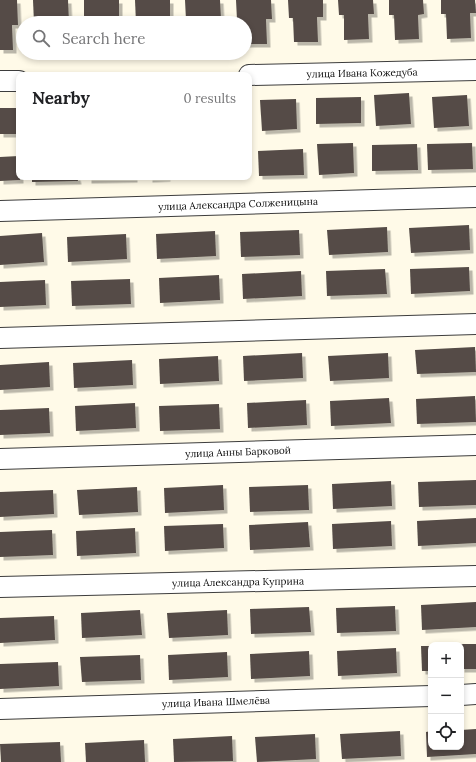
<!DOCTYPE html>
<html lang="en">
<head>
<meta charset="utf-8">
<style>
	:root { --surface:#fff; --page:#f2f2f2; --text:#202124; --muted:#757577; --line:#e0e0e0 }
	body { margin:0; font-family:Lora,serif; background:var(--page); color:var(--text) }
	.controls { position:absolute; right:12px; bottom:12px; display:grid; overflow:hidden; border-radius:8px; box-shadow:0 2px 6px #0003 }
	.controls button { width:36px; height:36px; display:grid; place-items:center; padding:0; border:0; border-bottom:1px solid var(--line); background:var(--surface); color:var(--text); font:20px sans-serif }
	.list { margin:0; padding:0; list-style:none }
	h2 { display:flex; justify-content:space-between; align-items:center; height:52px; margin:0; padding:0 16px; font-size:17px }
	h2 small { font-size:13px; font-weight:400; color:var(--muted) }
	.icon { flex:none; width:22px; height:22px; fill:none; stroke:currentColor; stroke-width:2; stroke-linecap:round; stroke-linejoin:round }
	.map { position:relative; flex:none; width:476px; height:762px; overflow:hidden }
	.search { position:absolute; background:var(--surface); box-shadow:0 2px 6px #0003; left:16px; top:16px; width:236px; height:44px; display:flex; align-items:center; gap:10px; box-sizing:border-box; padding:0 14px; border-radius:22px; color:var(--muted); font-size:15px }
	.panel { position:absolute; background:var(--surface); box-shadow:0 2px 6px #0003; left:16px; top:72px; width:236px; height:108px; border-radius:8px }
	.map>svg:first-child { display:block }
</style>
</head>
<body>
<div class="map">
<svg width="476" height="762" viewBox="0 0 476 762">
	<defs>
		<filter id="shadow"><feDropShadow dx="3.5" dy="3.5" stdDeviation="0" flood-color="#0004"/></filter>
	</defs>
	<rect width="100%" height="100%" fill="#fffae8"/>
	<g fill="#544b46" filter="url(#shadow)">
		<polygon points="0,0 17,0 18,25 12,25 13,50 0,50"/>
		<polygon points="33,0 68,0 69,22 34,23"/>
		<rect x="84" y="0" width="35" height="23"/>
		<polygon points="135,0 170,0 170,23 136,23"/>
		<polygon points="185,0 220,0 221,19 215,20 215,23 191,23 191,20 186,20"/>
		<polygon points="236,0 271,0 272,19 266,19 267,44 245,44 245,23 242,23 242,20 237,20"/>
		<polygon points="288,0 323,0 323,17 317,17 318,42 294,42 293,18 289,18"/>
		<polygon points="338,0 373,0 374,14 368,14 369,39 344,40 344,15 339,15"/>
		<polygon points="389,0 423,0 424,14 418,15 419,39 395,40 394,15 389,15"/>
		<polygon points="441,0 475,0 476,13 470,13 471,38 447,39 446,14 441,14"/>
		<polygon points="409,93 411,124 376,126 374,95"/>
		<polygon points="467,95 469,126 434,128 432,97"/>
		<polygon points="361,97 361,123 316,124 316,98"/>
		<polygon points="296,99 297,129 262,131 260,100"/>
		<rect x="0" y="108" width="19" height="26"/>
		<polygon points="353,143 354,173 319,175 317,144"/>
		<polygon points="472,143 473,169 428,170 427,144"/>
		<polygon points="417,144 418,170 372,171 372,145"/>
		<polygon points="303,149 304,175 259,176 258,151"/>
		<polygon points="19,156 20,180 0,181 0,157"/>
		<polygon points="32,177 77,177 78,181 32,182"/>
		<polygon points="88,177 134,177 134,179 88,180"/>
		<polygon points="149,177 167,177 167,178 149,179"/>
		<polygon points="469,225 470,250 411,253 409,228"/>
		<polygon points="387,227 388,252 329,255 327,230"/>
		<polygon points="299,230 300,255 241,257 240,232"/>
		<polygon points="215,231 216,256 157,259 156,234"/>
		<polygon points="42,233 44,262 0,265 0,236"/>
		<polygon points="126,234 127,259 68,262 67,237"/>
		<polygon points="469,267 470,291 411,294 410,269"/>
		<polygon points="385,269 387,294 327,296 326,271"/>
		<polygon points="301,271 302,296 243,299 242,274"/>
		<polygon points="219,275 220,300 160,303 159,278"/>
		<polygon points="130,279 131,304 72,306 71,281"/>
		<polygon points="45,280 46,305 0,307 0,282"/>
		<polygon points="475,347 476,372 417,374 415,350"/>
		<polygon points="302,353 303,378 244,381 243,356"/>
		<polygon points="388,353 389,378 330,381 328,356"/>
		<polygon points="218,356 219,381 160,384 159,359"/>
		<polygon points="132,360 133,385 74,388 73,363"/>
		<polygon points="49,362 50,387 0,390 0,365"/>
		<polygon points="475,396 476,422 417,424 416,399"/>
		<polygon points="389,398 391,423 331,426 330,401"/>
		<polygon points="306,400 307,425 248,428 247,403"/>
		<polygon points="135,403 136,428 76,431 75,406"/>
		<polygon points="219,404 220,429 160,431 159,406"/>
		<polygon points="49,408 50,433 0,435 0,410"/>
		<polygon points="476,480 476,505 419,507 418,482"/>
		<polygon points="391,481 392,506 333,509 332,484"/>
		<polygon points="223,485 224,510 165,513 164,488"/>
		<polygon points="308,485 309,510 250,512 249,487"/>
		<polygon points="137,487 138,512 79,515 77,490"/>
		<polygon points="53,490 54,514 0,517 0,492"/>
		<polygon points="476,518 476,543 418,546 417,521"/>
		<polygon points="391,521 392,546 333,549 332,524"/>
		<polygon points="308,522 310,547 250,550 249,525"/>
		<polygon points="223,524 224,548 165,551 164,526"/>
		<polygon points="135,528 136,553 77,556 76,531"/>
		<polygon points="52,530 53,555 0,557 0,532"/>
		<polygon points="476,602 476,627 422,630 421,605"/>
		<polygon points="395,606 396,631 337,633 336,608"/>
		<polygon points="309,607 311,632 251,634 250,609"/>
		<polygon points="140,610 142,635 82,638 81,613"/>
		<polygon points="227,610 228,635 169,638 167,613"/>
		<polygon points="54,616 55,640 0,643 0,618"/>
		<rect x="461" y="644" width="15" height="25"/>
		<polygon points="421,646 431,646 431,671 422,671"/>
		<polygon points="396,648 397,673 338,676 337,651"/>
		<polygon points="309,651 310,676 251,679 250,654"/>
		<polygon points="227,652 228,677 169,680 168,655"/>
		<polygon points="140,655 141,680 82,682 80,657"/>
		<polygon points="58,662 59,686 0,689 0,664"/>
		<polygon points="476,729 476,754 427,757 426,732 431,731 431,747 461,747 461,730"/>
		<polygon points="400,731 401,756 342,759 340,734"/>
		<polygon points="315,734 316,759 257,762 255,737"/>
		<polygon points="232,736 233,761 174,762 173,739"/>
		<polygon points="144,740 145,762 86,762 85,743"/>
		<polygon points="60,742 61,762 1,762 0,744"/>
	</g>
	<g fill="none" stroke-linecap="round" stroke-linejoin="round">
		<defs>
			<g id="minor">
				<polyline points="249,75 476,70"/>
				<polyline points="0,81 19,81"/>
				<polyline points="0,211 476,197"/>
				<polyline points="0,338 476,324"/>
				<polyline points="0,459 476,445"/>
				<polyline points="0,587 476,576"/>
				<polyline points="461,695 476,694"/>
				<polyline points="0,709 431,696"/>
			</g>
		</defs>
		<use href="#minor" stroke="#3d3d3d" stroke-width="22"/>
		<use href="#minor" stroke="#fff" stroke-width="20"/>
	</g>
	<g text-anchor="middle" dominant-baseline="central" stroke-width="4" stroke-linejoin="round" paint-order="stroke">
		<g font-size="10" fill="#0a0a0a" stroke="#fff">
			<text transform="translate(362 73) rotate(-1)">улица Ивана Кожедуба</text>
			<text transform="translate(238 204) rotate(-2)">улица Александра Солженицына</text>
			<text transform="translate(238 452) rotate(-2)">улица Анны Барковой</text>
			<text transform="translate(238 582) rotate(-1)">улица Александра Куприна</text>
			<text transform="translate(216 702) rotate(-2)">улица Ивана Шмелёва</text>
		</g>
	</g>
</svg>
<div class="controls">
<button>+</button>
<button>−</button>
<button><svg class="icon" aria-label="locate" viewBox="0 0 24 24"><circle cx="12" cy="12" r="6"/><path d="M12 2v4M12 18v4M2 12h4M18 12h4"/></svg></button>
</div>
<div class="search"><svg class="icon" aria-label="search" viewBox="0 0 24 24"><circle cx="10" cy="10" r="6"/><path d="M15 15l6 6"/></svg>Search here</div>
<section class="panel">
<h2>Nearby<small>0 results</small></h2>
<ul class="list">
</ul>
</section>
</div>
</body>
</html>
